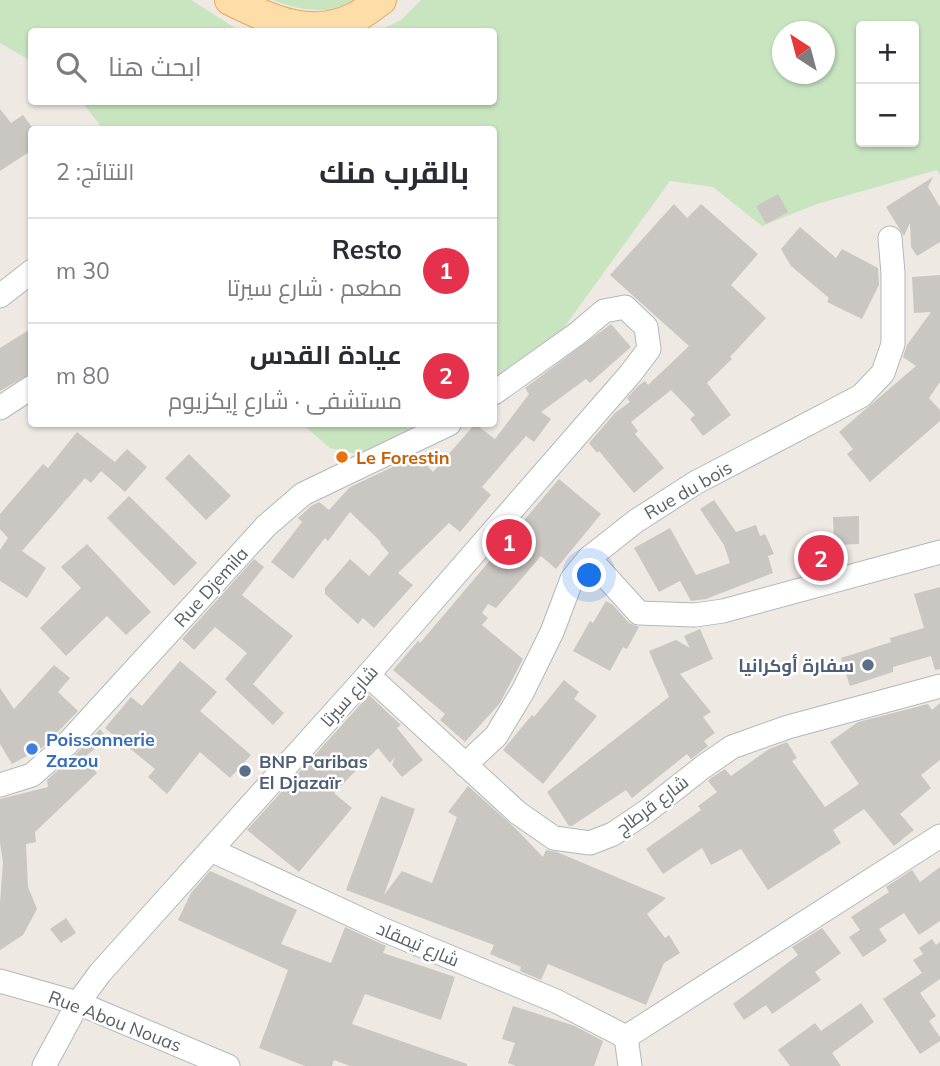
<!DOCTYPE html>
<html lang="ar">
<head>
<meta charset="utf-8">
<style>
	:root { --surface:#fff; --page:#f7f7f7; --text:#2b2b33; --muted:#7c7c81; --line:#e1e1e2; --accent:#e5314b }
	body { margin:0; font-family:Mulish,Cairo,sans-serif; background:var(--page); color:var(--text); direction:rtl }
	.controls { position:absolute; right:21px; top:21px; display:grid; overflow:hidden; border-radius:7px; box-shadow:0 2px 5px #0004 }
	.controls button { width:63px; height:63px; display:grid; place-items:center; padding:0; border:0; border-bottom:2px solid var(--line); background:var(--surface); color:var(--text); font:35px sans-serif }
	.compass { position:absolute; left:772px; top:21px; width:63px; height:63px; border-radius:50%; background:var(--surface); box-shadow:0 2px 5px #0004; rotate:324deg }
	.you { position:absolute; left:590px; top:576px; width:24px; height:24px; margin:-18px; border:5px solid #fff; border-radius:50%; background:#1a73e8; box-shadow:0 0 0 10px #1a73e833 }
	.badge { display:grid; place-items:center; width:46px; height:46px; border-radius:50%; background:var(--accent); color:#fff; font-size:23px; font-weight:700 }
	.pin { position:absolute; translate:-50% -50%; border:4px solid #fff; box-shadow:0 2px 7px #0006 }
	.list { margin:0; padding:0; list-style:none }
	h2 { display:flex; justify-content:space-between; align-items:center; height:91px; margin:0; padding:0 28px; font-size:30px }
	h2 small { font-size:23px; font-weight:400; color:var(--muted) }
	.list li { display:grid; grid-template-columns:46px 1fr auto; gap:21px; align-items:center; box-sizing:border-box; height:105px; padding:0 28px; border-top:2px solid var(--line) }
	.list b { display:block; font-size:26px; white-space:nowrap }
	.list p { margin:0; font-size:23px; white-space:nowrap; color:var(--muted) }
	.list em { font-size:23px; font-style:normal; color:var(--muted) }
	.icon { flex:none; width:38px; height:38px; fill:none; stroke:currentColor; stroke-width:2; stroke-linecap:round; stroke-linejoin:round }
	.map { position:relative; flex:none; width:940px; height:1066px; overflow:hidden; direction:ltr }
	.search { position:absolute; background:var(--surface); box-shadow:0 2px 5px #0004; left:28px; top:28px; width:469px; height:77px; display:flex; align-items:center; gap:18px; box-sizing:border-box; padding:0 24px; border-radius:7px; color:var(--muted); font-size:26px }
	.panel { position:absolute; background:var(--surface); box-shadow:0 2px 5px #0004; left:28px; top:126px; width:469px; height:301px; border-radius:7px; direction:rtl }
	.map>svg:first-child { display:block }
</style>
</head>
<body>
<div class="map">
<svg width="940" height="1066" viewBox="0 0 940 1066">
	<rect width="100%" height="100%" fill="#eee9e3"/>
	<g fill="#c8e5c0" fill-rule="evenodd">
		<polygon points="0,0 191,0 240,31 32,32 31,61 0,43"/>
		<path d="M273,0H367C340,14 301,13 273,0Z"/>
		<path d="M421,0H940V175L937,170L817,204L762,226L713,187L670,181L555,340L494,379V130L103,129L82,102H494V32L378,31L401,20ZM861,26H914V142H861ZM782,32H824V74H782Z"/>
		<polygon points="302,424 419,424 361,455 330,448"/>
	</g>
	<g fill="#cac6c2">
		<polygon points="0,109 11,123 23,115 32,127 32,150 0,171"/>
		<polygon points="933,177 928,187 940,207 940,242 917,256 911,247 910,223 904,236 886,207"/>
		<polygon points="778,194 788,212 766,224 756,206"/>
		<polygon points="674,204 687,218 701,204 758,254 731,285 766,318 730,357 732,359 707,383 731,415 703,436 690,419 695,415 671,390 631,422 638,431 635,434 664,468 634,493 599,451 597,453 589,443 615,413 630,402 627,398 638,386 645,381 648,385 689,346 610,275"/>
		<polygon points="800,227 836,258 842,249 878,268 879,285 862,319 827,302 829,298 791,266 781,249"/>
		<polygon points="940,275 940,382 929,398 940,410 940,421 870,482 847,454 853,449 839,432 916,366 903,357 907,345 931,312 914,313 912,277"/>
		<polygon points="611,324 631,347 590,383 586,379 541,412 551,419 534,442 526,436 482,487 491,495 460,532 449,523 398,573 413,585 374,628 363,618 358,624 325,594 325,588 350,559 369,576 389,553 380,543 381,542 350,512 328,541 325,538 293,579 271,562 302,522 298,518 311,506 319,502 329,510 350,487 418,455 433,472 475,424 495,439 529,394 525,388"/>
		<polygon points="32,328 32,373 0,391 0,348"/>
		<polygon points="77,432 115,462 127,449 147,467 125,492 101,471 91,483 85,478 22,551 46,568 27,598 0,581 0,550 8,538 0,529 0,514 43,464 48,468"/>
		<polygon points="189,454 231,496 206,520 165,478"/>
		<polygon points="559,479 601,514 556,569 541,556 496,608 488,604 482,613 488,618 482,625 523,659 500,703 465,742 440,720 445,714 393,670 418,641 420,643"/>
		<polygon points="129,496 197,563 174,586 107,518"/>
		<polygon points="714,500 736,532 756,525 760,536 765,534 774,554 768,556 773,573 706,599 691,601 680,581 659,592 634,548 670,528 696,575 730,563 724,545 700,509"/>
		<polygon points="859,516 859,544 834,545 833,517"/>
		<polygon points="87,544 151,612 126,635 107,616 66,656 40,628 81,588 61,567"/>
		<polygon points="254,559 264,567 242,595 293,636 253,684 284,713 273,725 225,679 247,653 215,627 194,650 182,639"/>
		<polygon points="940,587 940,669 935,670 931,656 893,667 893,672 850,686 841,658 891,642 890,638 924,628 914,594"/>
		<polygon points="606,601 613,605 629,623 639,627 627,649 623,647 610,671 573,651 590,621 593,623"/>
		<polygon points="700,629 713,659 680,674 711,712 703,717 715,733 704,741 708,746 691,759 687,754 632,798 626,790 572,826 569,826 547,792 669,697 649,651 676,640 690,648 684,636"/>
		<polygon points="180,661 217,692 200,711 251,755 230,778 200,752 167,794 148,777 155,769 105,728 131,697 142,706"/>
		<polygon points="54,665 70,678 58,692 78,711 43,747 12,764 0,744 0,688 14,709"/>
		<polygon points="564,680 579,692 574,699 597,716 543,784 503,750 532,715 534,717"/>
		<polygon points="369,695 401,725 397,728 423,760 402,777 392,765 395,757 390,763 378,748 334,793 352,808 299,872 247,830"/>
		<polygon points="940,703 940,760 921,775 931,788 900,814 914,830 894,846 864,809 833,830 841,843 768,890 741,849 711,865 702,848 663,874 646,849 701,810 698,806 717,792 708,781 711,778 725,769 731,776 769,749 787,742 797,758 792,761 825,807 859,784 830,742 858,722 928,704 932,710"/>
		<polygon points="100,729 108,739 83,758 97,773 35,832 36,842 26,844 28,887 37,909 23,935 0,950 0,903 3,862 0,843 0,799 48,787 47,780 75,755"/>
		<polygon points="468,786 515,828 543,857 546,850 557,852 666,898 647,914 665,938 669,935 680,953 664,963 646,1005 548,964 541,980 520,971 521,967 490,954 494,945 346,890 381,796 415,809 384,895 402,871 432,883 457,817 448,812"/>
		<polygon points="940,867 940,921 919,935 904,913 879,929 887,941 863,957 849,937 860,930 851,917 889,892 886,887 912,870 920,882"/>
		<polygon points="210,871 297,910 281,944 331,963 345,927 386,946 383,953 455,977 441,1020 365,994 352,1024 467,1064 467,1066 350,1066 334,1060 332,1066 305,1066 259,1048 288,970 178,920 191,893"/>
		<polygon points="66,918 76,933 61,943 50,929"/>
		<polygon points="822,928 841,953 815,972 821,980 772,1014 766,1005 744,1020 733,1004 798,955 792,947"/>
		<polygon points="932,939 936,945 940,942 940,979 920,993 936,1016 929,1021 940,1037 940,1041 920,1054 883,999 922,973 913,960 923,954 919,948"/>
		<polygon points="861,1003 874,1022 832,1053 841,1066 790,1066 778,1050 815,1023 821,1031"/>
		<polygon points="513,1006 575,1026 603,1041 594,1066 516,1066 508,1063 515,1043 502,1039"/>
	</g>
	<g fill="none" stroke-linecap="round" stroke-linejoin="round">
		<defs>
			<g id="minor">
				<polyline points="0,296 32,271"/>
				<polyline points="0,408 32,387"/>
				<polyline points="589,558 639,613 695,615 723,611 940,552"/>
				<polyline points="368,675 518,813 554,838 590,843 613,834 647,811 703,767 732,747 788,727 940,686"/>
				<polyline points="465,765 496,736 523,691 552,632 572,579 589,558 636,521 695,483 861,396 883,373 893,344 893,273 890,238"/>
				<polyline points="0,785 32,775 66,745 266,526 303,494 449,424"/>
				<polyline points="211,850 384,930 556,1001 626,1037"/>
				<polyline points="0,981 78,1003 228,1066"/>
				<polyline points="626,1037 940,836"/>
				<polyline points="626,1037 630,1066"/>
				<polyline points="44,1066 78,1003 100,973 368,675 631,373 649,349 646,327 625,307 604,311 578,333 494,393"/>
			</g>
			<path id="major" d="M230,0C270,19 310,40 354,18C363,14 372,6 381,0"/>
		</defs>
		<use href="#minor" stroke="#b4b7ba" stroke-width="25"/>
		<use href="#major" stroke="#eea55b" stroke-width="32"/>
		<use href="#minor" stroke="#fff" stroke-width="23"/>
		<use href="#major" stroke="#fddda8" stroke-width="30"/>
	</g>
	<circle fill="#e8710a" stroke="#fff" stroke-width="2.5" cx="342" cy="457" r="7"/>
	<g fill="#5c6f8a" stroke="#fff" stroke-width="2.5">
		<circle cx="868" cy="665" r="7"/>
		<circle cx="245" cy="771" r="7"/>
	</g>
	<circle fill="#3f7fe0" stroke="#fff" stroke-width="2.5" cx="32" cy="749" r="7"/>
	<g text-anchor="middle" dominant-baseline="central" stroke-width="5" stroke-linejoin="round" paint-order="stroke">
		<g font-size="18" font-weight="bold" fill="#c56008" stroke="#fff" text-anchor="start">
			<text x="356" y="457">Le Forestin</text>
		</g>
		<g font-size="18" fill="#5b6163" stroke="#fff">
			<text transform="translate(688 490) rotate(-30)">Rue du bois</text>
			<text transform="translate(211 587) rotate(-48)">Rue Djemila</text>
			<text transform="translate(349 696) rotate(-48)">شارع سيرتا</text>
			<text transform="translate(652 805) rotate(-37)">شارع قرطاج</text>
			<text transform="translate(418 944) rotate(23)">شارع تيمقاد</text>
			<text transform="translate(115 1021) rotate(21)">Rue Abou Nouas</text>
		</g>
		<g font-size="18" font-weight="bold" fill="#4e5e75" stroke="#fff" text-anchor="end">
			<text x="854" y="665">سفارة أوكرانيا</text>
			<text x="259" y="761" text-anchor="start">BNP Paribas<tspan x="259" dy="21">El Djazaïr</tspan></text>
		</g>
		<g font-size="18" font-weight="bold" fill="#366cbe" stroke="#fff" text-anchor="start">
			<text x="46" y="739">Poissonnerie<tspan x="46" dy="21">Zazou</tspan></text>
		</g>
	</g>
</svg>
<div class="controls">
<button>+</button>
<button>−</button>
</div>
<svg class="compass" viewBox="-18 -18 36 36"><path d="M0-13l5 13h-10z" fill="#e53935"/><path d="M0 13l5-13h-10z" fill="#7c7c81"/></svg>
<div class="you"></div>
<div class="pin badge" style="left:509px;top:542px">1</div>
<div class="pin badge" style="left:821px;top:558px">2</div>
<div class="search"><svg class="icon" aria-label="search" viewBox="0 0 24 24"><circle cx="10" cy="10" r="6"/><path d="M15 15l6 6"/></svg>ابحث هنا</div>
<section class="panel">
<h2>بالقرب منك<small>النتائج: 2</small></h2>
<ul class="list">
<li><span class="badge">1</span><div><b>Resto</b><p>مطعم · شارع سيرتا</p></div><em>30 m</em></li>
<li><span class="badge">2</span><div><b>عيادة القدس</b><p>مستشفى · شارع إيكزيوم</p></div><em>80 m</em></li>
</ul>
</section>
</div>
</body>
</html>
